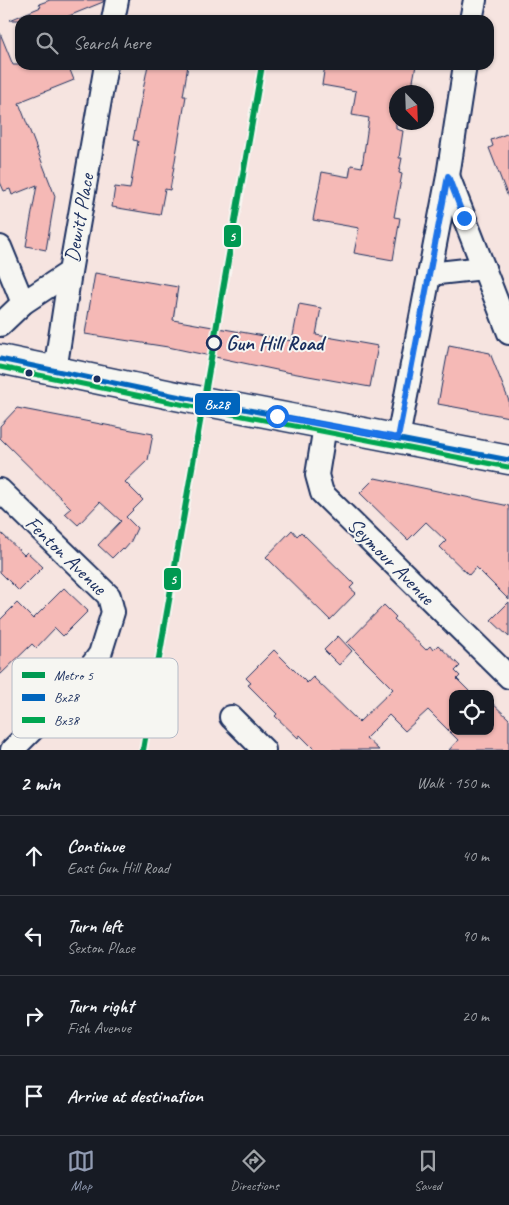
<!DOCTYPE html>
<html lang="en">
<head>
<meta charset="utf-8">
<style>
	:root { --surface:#171b24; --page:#242831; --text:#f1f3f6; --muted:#9ea1a6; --line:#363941; --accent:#919bb2 }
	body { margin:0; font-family:Caveat,sans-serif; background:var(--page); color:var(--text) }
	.controls { position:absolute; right:15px; bottom:15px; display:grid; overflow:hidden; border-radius:10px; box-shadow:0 1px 4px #0004 }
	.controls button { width:45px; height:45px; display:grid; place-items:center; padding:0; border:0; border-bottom:1px solid var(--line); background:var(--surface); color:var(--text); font:25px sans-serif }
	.compass { position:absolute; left:389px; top:85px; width:45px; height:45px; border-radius:50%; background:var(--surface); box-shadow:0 1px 4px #0004; rotate:157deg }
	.stop { position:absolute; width:15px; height:15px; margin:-11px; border:4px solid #1a73e8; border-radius:50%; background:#fff }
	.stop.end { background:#1a73e8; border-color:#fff; box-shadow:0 1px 5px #0008 }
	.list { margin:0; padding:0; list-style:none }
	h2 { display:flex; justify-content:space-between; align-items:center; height:65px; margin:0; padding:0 20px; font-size:21px }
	h2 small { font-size:16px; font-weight:400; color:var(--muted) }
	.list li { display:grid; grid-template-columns:32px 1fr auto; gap:15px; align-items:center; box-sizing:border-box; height:80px; padding:0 20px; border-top:1px solid var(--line) }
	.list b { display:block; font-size:19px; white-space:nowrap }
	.list p { margin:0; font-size:16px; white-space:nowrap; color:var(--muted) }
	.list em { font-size:16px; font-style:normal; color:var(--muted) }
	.icon { flex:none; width:28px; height:28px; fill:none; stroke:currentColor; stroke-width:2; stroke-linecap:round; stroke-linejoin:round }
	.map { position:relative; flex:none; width:509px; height:750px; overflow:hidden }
	.search { position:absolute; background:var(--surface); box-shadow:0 1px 4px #0004; left:15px; right:15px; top:15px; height:55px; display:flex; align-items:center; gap:12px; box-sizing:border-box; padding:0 18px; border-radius:15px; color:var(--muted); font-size:19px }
	.sheet { height:385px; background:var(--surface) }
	nav { display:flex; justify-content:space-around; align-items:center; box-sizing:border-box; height:70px; border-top:1px solid var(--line); background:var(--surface); font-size:14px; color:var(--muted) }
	nav a { display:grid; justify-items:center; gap:2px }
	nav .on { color:var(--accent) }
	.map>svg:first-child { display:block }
</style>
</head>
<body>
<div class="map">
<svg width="509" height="750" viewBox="0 0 509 750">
	<rect width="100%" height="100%" fill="#f6e4e0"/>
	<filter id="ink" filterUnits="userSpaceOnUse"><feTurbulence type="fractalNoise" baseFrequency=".02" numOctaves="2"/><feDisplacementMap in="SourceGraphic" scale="10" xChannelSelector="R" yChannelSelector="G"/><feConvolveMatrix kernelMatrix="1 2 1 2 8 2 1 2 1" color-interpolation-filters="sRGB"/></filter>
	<g filter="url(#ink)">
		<g fill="#f5b9b6" stroke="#1b2f5e">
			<polygon points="50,0 104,0 103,2 59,20 10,20 41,7 39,4"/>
			<polygon points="0,33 13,65 68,65 74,80 24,100 24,101 19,103 55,196 46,250 26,246 37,185 12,195 10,189 4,191 0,182"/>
			<polygon points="148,65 188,65 183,96 186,96 170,190 165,189 160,215 112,207 115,187 130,189 138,141 133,140"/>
			<polygon points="325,65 416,65 411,92 396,92 396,129 403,131 399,158 402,158 399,173 402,174 394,217 400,218 393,260 354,253 359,228 313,220 322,172 349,177 351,165 362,167 369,118 352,115 356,91 322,85"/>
			<polygon points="509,133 509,197 508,197 489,148 493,146 491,140"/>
			<polygon points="95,273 178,287 173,320 292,341 299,304 321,308 316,335 378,346 370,387 286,372 168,347 85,334"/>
			<polygon points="449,345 490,353 509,401 509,417 438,404"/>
			<polygon points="17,408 153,434 148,460 125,482 143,500 126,517 137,528 130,543 124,550 122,548 112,558 98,545 121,521 100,502 78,525 65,513 71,508 0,438 0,426"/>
			<polygon points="375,478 509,506 509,600 476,567 469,575 440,547 446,541 426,522 408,540 360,493"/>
			<polygon points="292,530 297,536 301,532 354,584 350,588 356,593 330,620 266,557"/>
			<polygon points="0,532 24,555 27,552 43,567 19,591 0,572"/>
			<polygon points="64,588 88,611 63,636 55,628 36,648 32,644 0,675 0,620 17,603 33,619"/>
			<polygon points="509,602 509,637 491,620"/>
			<polygon points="384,605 396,617 394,619 426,650 430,646 433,650 438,645 460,666 455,671 460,676 457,679 472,694 453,694 453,731 490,731 490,701 509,719 509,750 449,750 458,740 428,710 405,731 389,715 366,738 379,750 315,750 300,735 298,738 275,716 277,714 248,685 251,683 246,678 274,650 307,683 313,677 359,722 393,689 347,643"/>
			<polygon points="338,636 352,651 339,665 324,650"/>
		</g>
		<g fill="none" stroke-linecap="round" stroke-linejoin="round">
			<defs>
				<g id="minor">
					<polyline points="113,20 117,0"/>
					<polyline points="471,20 475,0"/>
					<polyline points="448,176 509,333"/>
					<polyline points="0,247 23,303"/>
					<polyline points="429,274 484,268"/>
					<polyline points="0,325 23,303 70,272"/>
					<polyline points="55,371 70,272 106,65"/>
					<polyline points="325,426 317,475 322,493 509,677"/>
					<polyline points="398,438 448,176 465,65"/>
					<polyline points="0,490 109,596 113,612 100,654 79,683 12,750"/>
					<polyline points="231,717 264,750"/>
				</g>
				<polyline id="major" points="0,359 176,396 509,460"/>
			</defs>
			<use href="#minor" stroke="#1b2f5e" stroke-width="26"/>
			<use href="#major" stroke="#1b2f5e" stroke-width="31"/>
			<use href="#minor" stroke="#f6f6f2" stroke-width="22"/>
			<use href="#major" stroke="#f6f6f2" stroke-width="28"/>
			<defs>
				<polyline id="bus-1" points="0,359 176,396 509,460"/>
				<polyline id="bus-2" points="0,367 175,403 508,467"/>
			</defs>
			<use href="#bus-1" stroke="#f6f6f2" stroke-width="9"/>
			<use href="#bus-2" stroke="#f6f6f2" stroke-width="9"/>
			<use href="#bus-1" stroke="#0065bd" stroke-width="5"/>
			<use href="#bus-2" stroke="#00a651" stroke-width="5"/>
			<defs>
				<polyline id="metro-1" points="143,750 262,65"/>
			</defs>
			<use href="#metro-1" stroke="#f6f6f2" stroke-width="10"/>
			<use href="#metro-1" stroke="#009952" stroke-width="6"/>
		</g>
	</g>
	<g fill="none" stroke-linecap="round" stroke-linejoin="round" filter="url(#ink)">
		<polyline stroke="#1a73e8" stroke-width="6" points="277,416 398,438 448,176 464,218"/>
	</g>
	<circle fill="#f6f6f2" stroke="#1b2f5e" stroke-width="2.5" cx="214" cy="343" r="7"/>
	<g fill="#1b2f5e" stroke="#f6f6f2" stroke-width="2">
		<circle cx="29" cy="373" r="4.5"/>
		<circle cx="97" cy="379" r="4.5"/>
	</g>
	<g text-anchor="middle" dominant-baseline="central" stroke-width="4" stroke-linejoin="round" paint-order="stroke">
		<g font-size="21" fill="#1b2f5e" stroke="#f6f6f2">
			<text transform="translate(79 218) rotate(-80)">Dewitt Place</text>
			<text transform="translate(66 555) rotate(44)">Fenton Avenue</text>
			<text transform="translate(391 561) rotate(45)">Seymour Avenue</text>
		</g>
		<g font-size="21" font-weight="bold" fill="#1b2f5e" stroke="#f6f6f2" text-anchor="start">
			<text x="226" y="343">Gun Hill Road</text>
		</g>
	</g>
	<rect x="12" y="658" width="166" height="80" rx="8" fill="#f6f6f2" stroke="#b4bac6" stroke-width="1"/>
	<rect x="22" y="672" width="23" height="6" fill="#009952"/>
	<rect x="22" y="694" width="23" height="7" fill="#0065bd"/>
	<rect x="22" y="717" width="23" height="6" fill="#00a651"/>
	<g font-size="14" fill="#1b2f5e">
		<text x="54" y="680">Metro 5</text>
		<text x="54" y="702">Bx28</text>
		<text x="54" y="725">Bx38</text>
	</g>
	<g stroke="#f6f6f2" stroke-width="2">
		<rect x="223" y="224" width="19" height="24" rx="5" fill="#009952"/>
		<rect x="194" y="392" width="47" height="24" rx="5" fill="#0065bd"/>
		<rect x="163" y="567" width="19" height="24" rx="5" fill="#009952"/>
	</g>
	<g font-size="14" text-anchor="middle" font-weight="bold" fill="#fff">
		<text x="232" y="241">5</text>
		<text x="217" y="409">Bx28</text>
		<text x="173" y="584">5</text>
	</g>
</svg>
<div class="controls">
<button><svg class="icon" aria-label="locate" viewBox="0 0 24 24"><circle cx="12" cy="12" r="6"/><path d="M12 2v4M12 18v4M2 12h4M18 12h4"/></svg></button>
</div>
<svg class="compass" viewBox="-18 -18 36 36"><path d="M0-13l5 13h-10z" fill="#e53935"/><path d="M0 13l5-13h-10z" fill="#9ea1a6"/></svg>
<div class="stop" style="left:277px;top:416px"></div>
<div class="stop end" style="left:464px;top:218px"></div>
<div class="search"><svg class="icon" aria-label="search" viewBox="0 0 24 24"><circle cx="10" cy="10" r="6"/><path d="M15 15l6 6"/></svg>Search here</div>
</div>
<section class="sheet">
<h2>2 min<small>Walk · 150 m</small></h2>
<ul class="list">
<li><svg class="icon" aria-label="ahead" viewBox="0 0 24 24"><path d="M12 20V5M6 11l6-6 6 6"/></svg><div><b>Continue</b><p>East Gun Hill Road</p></div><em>40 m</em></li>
<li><svg class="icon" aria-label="left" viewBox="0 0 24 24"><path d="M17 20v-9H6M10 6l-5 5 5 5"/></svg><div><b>Turn left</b><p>Sexton Place</p></div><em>90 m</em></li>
<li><svg class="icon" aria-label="right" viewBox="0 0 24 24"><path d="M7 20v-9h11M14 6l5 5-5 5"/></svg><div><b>Turn right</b><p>Fish Avenue</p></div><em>20 m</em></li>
<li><svg class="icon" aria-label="arrive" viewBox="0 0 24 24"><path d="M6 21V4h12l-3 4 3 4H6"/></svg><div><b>Arrive at destination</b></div></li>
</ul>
</section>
<nav>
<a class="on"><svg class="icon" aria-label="map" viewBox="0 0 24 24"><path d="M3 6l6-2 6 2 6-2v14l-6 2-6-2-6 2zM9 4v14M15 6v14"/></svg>Map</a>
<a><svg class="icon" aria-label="directions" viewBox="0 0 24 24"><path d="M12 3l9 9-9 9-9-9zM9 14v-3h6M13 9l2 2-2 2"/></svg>Directions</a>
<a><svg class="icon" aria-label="saved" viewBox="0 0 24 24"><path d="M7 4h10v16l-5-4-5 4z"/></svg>Saved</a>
</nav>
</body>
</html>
